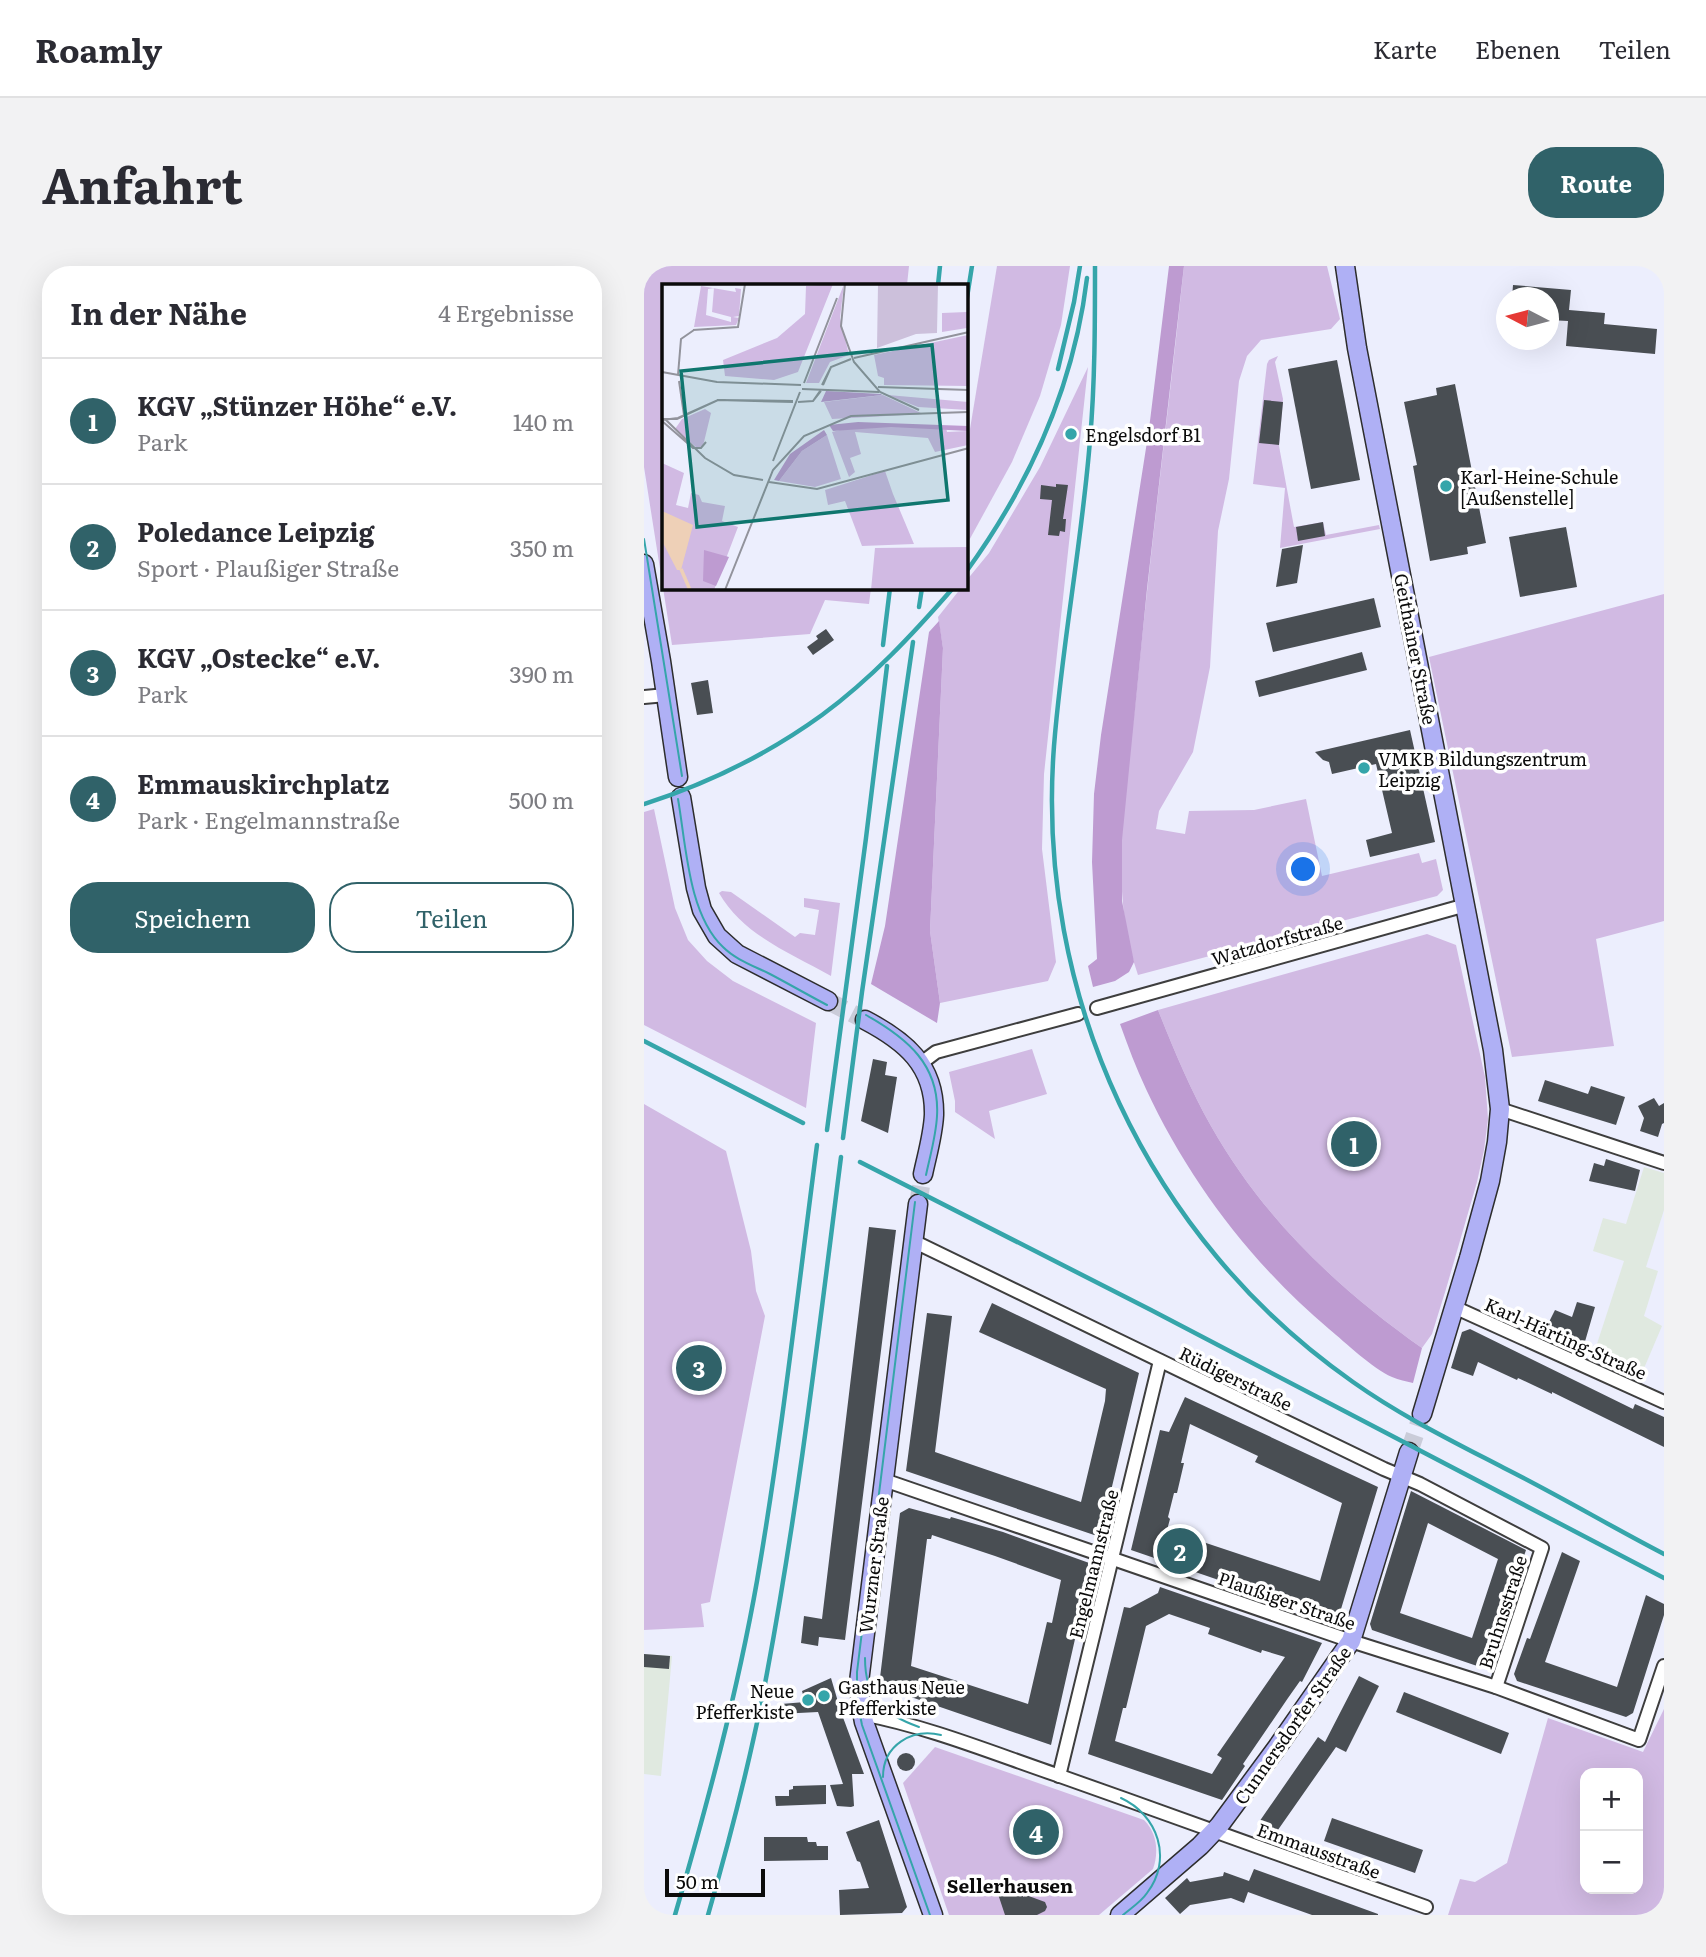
<!DOCTYPE html>
<html lang="de">
<head>
<meta charset="utf-8">
<style>
	:root { --surface:#fff; --page:#f2f2f3; --text:#2b2b33; --muted:#7c7c81; --line:#e1e1e2; --accent:#306269 }
	body { margin:0; font-family:Literata,serif; background:var(--page); color:var(--text) }
	.controls { position:absolute; right:21px; bottom:21px; display:grid; overflow:hidden; border-radius:14px; box-shadow:0 7px 28px #0002 }
	.controls button { width:63px; height:63px; display:grid; place-items:center; padding:0; border:0; border-bottom:2px solid var(--line); background:var(--surface); color:var(--text); font:35px sans-serif }
	.compass { position:absolute; left:852px; top:21px; width:63px; height:63px; border-radius:50%; background:var(--surface); box-shadow:0 7px 28px #0002; rotate:276deg }
	.scale { position:absolute; left:21px; bottom:18px; width:100px; box-sizing:border-box; padding-left:7px; border:4px solid #0b0b0b; border-top:0; font-size:19px; line-height:24px; white-space:nowrap; color:#0b0b0b; -webkit-text-stroke:5px #fff; paint-order:stroke }
	.you { position:absolute; left:660px; top:604px; width:24px; height:24px; margin:-18px; border:5px solid #fff; border-radius:50%; background:#1a73e8; box-shadow:0 0 0 10px #1a73e833 }
	.badge { display:grid; place-items:center; width:46px; height:46px; border-radius:50%; background:var(--accent); color:#fff; font-size:23px; font-weight:700 }
	.pin { position:absolute; translate:-50% -50%; border:4px solid #fff; box-shadow:0 2px 7px #0006 }
	.list { margin:0; padding:0; list-style:none }
	h2 { display:flex; justify-content:space-between; align-items:center; height:91px; margin:0; padding:0 28px; font-size:30px }
	h2 small { font-size:23px; font-weight:400; color:var(--muted) }
	.list li { display:grid; grid-template-columns:46px 1fr auto; gap:21px; align-items:center; box-sizing:border-box; height:126px; padding:0 28px; border-top:2px solid var(--line) }
	.list b { display:block; font-size:26px; white-space:nowrap }
	.list p { margin:0; font-size:23px; white-space:nowrap; color:var(--muted) }
	.list em { font-size:23px; font-style:normal; color:var(--muted) }
	.actions { display:flex; gap:14px; padding:21px 28px }
	.actions a { flex:1; padding:16px 0; border:2px solid var(--accent); border-radius:28px; text-align:center; font-size:24px; color:var(--accent) }
	.actions .main { background:var(--accent); color:#fff }
	.map { position:relative; flex:none; width:1020px; height:1649px; overflow:hidden; border-radius:28px }
	header { display:flex; align-items:center; gap:42px; box-sizing:border-box; height:98px; padding:0 35px; background:var(--surface); border-bottom:2px solid var(--line) }
	header strong { font-size:33px }
	nav { display:flex; gap:38px; margin-inline-start:auto; font-size:24px }
	.intro { display:flex; align-items:center; justify-content:space-between; box-sizing:border-box; height:168px; padding:0 42px }
	h1 { margin:0; font-size:49px }
	.button { padding:18px 32px; border-radius:28px; background:var(--accent); color:#fff; font-size:24px; font-weight:700 }
	main { display:flex; gap:42px; padding:0 42px }
	aside { flex:1; background:var(--surface); border-radius:28px; box-shadow:0 7px 28px #0002 }
	.map>svg:first-child { display:block }
</style>
</head>
<body>
<header>
<strong>Roamly</strong>
<nav><a>Karte</a><a>Ebenen</a><a>Teilen</a></nav>
</header>
<div class="intro"><h1>Anfahrt</h1><a class="button">Route</a></div>
<main>
<aside>
<h2>In der Nähe<small>4 Ergebnisse</small></h2>
<ul class="list">
<li><span class="badge">1</span><div><b>KGV „Stünzer Höhe“ e.V.</b><p>Park</p></div><em>140 m</em></li>
<li><span class="badge">2</span><div><b>Poledance Leipzig</b><p>Sport · Plaußiger Straße</p></div><em>350 m</em></li>
<li><span class="badge">3</span><div><b>KGV „Ostecke“ e.V.</b><p>Park</p></div><em>390 m</em></li>
<li><span class="badge">4</span><div><b>Emmauskirchplatz</b><p>Park · Engelmannstraße</p></div><em>500 m</em></li>
</ul>
<div class="actions"><a class="main">Speichern</a><a>Teilen</a></div>
</aside>
<div class="map">
<svg width="1020" height="1649" viewBox="0 0 1020 1649">
	<rect width="100%" height="100%" fill="#eceefd"/>
	<g fill="#e0e9e0">
		<polygon points="1000,901 1020,907 1020,944 1002,1001 1014,1005 1000,1050 1018,1060 998,1107 951,1084 980,995 949,985 959,952 982,958"/>
		<polygon points="0,1388 28,1390 17,1510 0,1508"/>
	</g>
	<g fill="#d1bae3" fill-rule="evenodd">
		<polygon points="0,0 265,0 263,19 19,19 19,322 227,322 225,338 181,334 166,368 28,379 0,201"/>
		<polygon points="353,0 426,0 417,59 396,130 368,196 322,280 322,187"/>
		<path d="M540,0H683L696,53L687,63L617,74L603,90L595,115L585,213L574,265L566,401L549,486L515,545L512,563L541,568L545,545L610,544L662,533L678,610L775,587L778,597L792,593L799,624L793,630L494,709C462,619 484,514 493,421C507,280 525,140 540,0Z"/>
		<polygon points="634,90 631,96 639,133 635,180 650,261 679,256 682,269 735,259 736,263 636,282 641,222 609,218 623,98 625,94"/>
		<polygon points="444,101 400,508 398,583 412,696 404,715 296,737 286,665 299,382 294,351 317,322 322,322 322,315 345,287 396,201"/>
		<polygon points="1020,328 1020,655 952,673 970,780 868,791 785,391"/>
		<polygon points="10,543 31,642 44,674 63,695 89,715 172,757 162,842 0,759 0,546"/>
		<path d="M78,625L87,626L151,671L156,667L171,669L175,644L160,641V632L196,637L187,710C146,687 99,669 75,627Z"/>
		<path d="M783,668L812,679L841,811L844,853L840,884L833,916L802,1023L788,1068L778,1082C693,1022 619,952 567,860C546,823 530,784 514,744Z"/>
		<polygon points="388,783 403,828 345,845 351,873 311,846 311,835 305,806"/>
		<polygon points="0,838 82,885 107,985 112,1025 121,1050 66,1336 57,1338 60,1361 0,1364"/>
		<path d="M1020,1443V1649H804L816,1613L831,1616L863,1597L904,1452L999,1486ZM941,1507H994V1623H941Z"/>
		<path d="M291,1481L500,1554C513,1567 515,1586 509,1603L455,1649H305L259,1517Z"/>
	</g>
	<g fill="#be9bd1">
		<polygon points="525,0 540,0 503,323 478,574 478,635 490,696 485,706 471,715 449,721 444,700 453,693 448,596 450,528 457,469 505,163"/>
		<polygon points="295,355 299,382 286,665 296,737 293,757 227,718 241,660 285,366"/>
		<path d="M514,744C530,784 546,823 567,860C619,952 693,1022 778,1082L769,1117C762,1115 755,1114 748,1111C728,1102 702,1077 685,1063C607,997 545,915 502,823C492,802 484,780 476,758Z"/>
	</g>
	<g fill="#494e53" fill-rule="evenodd">
		<polygon points="869,19 927,24 925,44 961,47 960,58 1013,63 1011,88 922,80 924,55 905,54 905,32 868,32"/>
		<polygon points="693,94 716,214 667,223 644,103"/>
		<polygon points="811,118 842,277 823,281 824,288 786,295 769,200 773,199 760,136 793,129 792,122"/>
		<polygon points="620,134 639,136 635,179 615,177"/>
		<polygon points="412,218 424,219 419,253 422,253 421,266 416,265 415,270 404,269 408,234 396,233 397,219 412,221"/>
		<polygon points="679,256 681,270 654,275 652,261"/>
		<polygon points="922,261 933,321 876,331 865,271"/>
		<polygon points="659,279 653,317 632,321 638,283"/>
		<polygon points="730,332 737,361 629,386 622,357"/>
		<polygon points="182,363 190,374 169,389 163,381 174,373 172,370"/>
		<polygon points="718,386 723,404 615,431 611,415"/>
		<polygon points="64,414 69,447 53,449 47,417"/>
		<polygon points="766,464 791,576 726,591 722,574 748,567 732,498 688,508 685,496 679,494 671,486"/>
		<polygon points="229,793 243,796 241,809 253,811 244,867 217,855"/>
		<polygon points="901,814 944,828 947,820 981,831 972,859 894,835"/>
		<polygon points="1010,832 1015,840 1020,837 1020,857 1018,858 1014,871 996,865 1000,852 994,840"/>
		<polygon points="962,893 996,904 991,925 945,915 950,897 960,900"/>
		<polygon points="225,961 252,964 201,1374 175,1371 174,1380 157,1377 160,1350 178,1353"/>
		<polygon points="933,1036 951,1041 940,1079 902,1062 911,1044 928,1051"/>
		<polygon points="348,1037 495,1107 456,1271 262,1205 283,1047 308,1050 291,1186 437,1236 461,1135 462,1123 335,1066"/>
		<polygon points="826,1063 989,1143 991,1138 1020,1151 1020,1181 908,1126 908,1128 874,1112 873,1114 834,1096 829,1110 807,1102 818,1066"/>
		<path d="M541,1131L734,1221L694,1353L659,1343L487,1284L516,1164L525,1166ZM546,1158L614,1190L611,1196L698,1237L676,1315L523,1264L526,1253L524,1251L530,1227H533L540,1197H537Z"/>
		<path d="M767,1225L882,1284L843,1399L836,1401L728,1364L726,1358ZM784,1257L854,1293L828,1372L756,1347Z"/>
		<path d="M265,1242L306,1253L307,1251L359,1266L448,1298L407,1479L235,1420L256,1247ZM288,1269L351,1290L417,1314L408,1357L403,1356L384,1438L267,1400L283,1273H287Z"/>
		<polygon points="918,1286 936,1295 901,1396 973,1421 1002,1329 1020,1338 1020,1349 989,1447 982,1451 873,1415 870,1408 883,1372 886,1373"/>
		<path d="M516,1321L678,1377L658,1416L656,1415L644,1432L599,1498L601,1500L578,1534L444,1488L480,1341L486,1342L514,1327ZM525,1348L566,1362L564,1368L617,1387L618,1384L641,1391L573,1489L578,1492L568,1508L471,1475L479,1442H482L502,1360Z"/>
		<polygon points="0,1388 26,1390 25,1403 0,1401"/>
		<polygon points="715,1410 735,1420 702,1486 692,1481 629,1571 613,1559 674,1471 681,1476"/>
		<polygon points="187,1412 197,1446 220,1508 208,1508 210,1540 207,1541 193,1540 186,1519 199,1518 174,1446 135,1448 137,1438 161,1436 158,1425"/>
		<polygon points="760,1426 865,1467 857,1488 752,1446"/>
		<circle cx="262" cy="1496" r="9"/>
		<polygon points="182,1519 182,1538 132,1540 131,1530 145,1530 145,1524 149,1523 149,1520"/>
		<polygon points="688,1552 779,1584 771,1607 680,1575"/>
		<polygon points="235,1554 263,1641 258,1647 196,1649 195,1624 225,1622 216,1596 213,1595 202,1566"/>
		<polygon points="120,1571 163,1571 164,1576 172,1576 173,1580 184,1580 184,1594 120,1595"/>
		<polygon points="610,1603 734,1648 734,1649 668,1649 604,1626 600,1637 587,1632 546,1639 536,1648 521,1632 543,1612 546,1616 579,1610 580,1606 605,1615"/>
		<polygon points="357,1620 379,1628 379,1631 382,1629 401,1636 403,1641 401,1645 393,1649 361,1649 354,1628"/>
	</g>
	<g fill="none" stroke-linecap="round" stroke-linejoin="round">
		<g stroke="#caccd9" stroke-width="18" stroke-dasharray="18 9" stroke-linecap="butt">
			<polyline points="184,735 221,754"/>
			<polyline points="274,938 279,908"/>
			<polyline points="765,1186 778,1148"/>
		</g>
		<defs>
			<g id="street">
				<polyline points="0,431 22,429"/>
				<polyline points="453,742 822,639"/>
				<polyline points="276,798 292,786 434,748"/>
				<polyline points="856,843 1020,897"/>
				<polyline points="269,975 740,1203 776,1218 898,1282 852,1421"/>
				<polyline points="810,1041 1020,1136"/>
				<polyline points="240,1214 707,1375 852,1421 995,1474 1020,1400"/>
				<path d="M218,1448C286,1461 351,1488 416,1510C538,1553 659,1598 782,1641"/>
				<polyline points="415,1510 516,1095"/>
			</g>
			<g id="secondary">
				<polyline points="701,0 713,82 849,784 856,843 853,876 846,915 825,992 778,1148"/>
				<polyline points="0,298 17,395 34,511"/>
				<polyline points="37,531 52,622 58,644 73,670 93,688 184,735"/>
				<path d="M221,754C261,775 291,799 290,849C289,869 283,889 279,908"/>
				<polyline points="274,938 215,1416 217,1440 220,1456 289,1649"/>
				<polyline points="476,1649 556,1580 575,1560 634,1480 707,1375 765,1186"/>
			</g>
		</defs>
		<use href="#street" stroke="#3e3e3e" stroke-width="16"/>
		<use href="#secondary" stroke="#2d2d2d" stroke-width="21"/>
		<use href="#street" stroke="#fff" stroke-width="12"/>
		<use href="#secondary" stroke="#afb0f5" stroke-width="18"/>
		<g stroke="#35a5aa" stroke-width="2">
			<polyline points="0,273 38,510"/>
			<path d="M34,533C42,578 44,648 79,681C92,694 110,700 126,708C145,718 164,729 183,739"/>
			<path d="M222,749C263,772 296,799 293,850C292,870 286,890 282,909"/>
			<polyline points="271,936 213,1406 213,1434 218,1459 286,1649"/>
			<path d="M221,1392C221,1433 239,1448 275,1461"/>
			<path d="M239,1511C239,1479 268,1462 297,1469"/>
			<path d="M477,1532C514,1549 529,1593 503,1627C497,1636 487,1642 479,1649"/>
		</g>
		<g stroke="#35a5aa" stroke-width="4.5">
			<path d="M451,0C451,58 451,116 446,174C438,276 418,378 410,480C391,729 504,973 709,1116C757,1150 808,1175 860,1202C914,1229 966,1260 1020,1288"/>
			<polyline points="294,19 296,0"/>
			<polyline points="322,38 328,0"/>
			<polyline points="414,103 430,36 436,0"/>
			<path d="M322,306C385,219 430,120 443,12"/>
			<polyline points="275,341 278,322"/>
			<polyline points="239,379 246,322"/>
			<path d="M0,538C63,518 124,488 178,449C227,413 269,368 309,322"/>
			<polyline points="0,775 159,857"/>
			<polyline points="183,864 222,572 243,400"/>
			<polyline points="199,872 218,726 269,376"/>
			<polyline points="216,896 507,1044 1020,1312"/>
			<path d="M31,1649C63,1539 93,1428 113,1315C138,1170 154,1024 173,879"/>
			<path d="M64,1649C87,1569 108,1488 123,1407C155,1236 175,1063 197,891"/>
		</g>
	</g>
	<g fill="#35a5aa" stroke="#fff" stroke-width="2.5">
		<circle cx="427" cy="168" r="7"/>
		<circle cx="802" cy="220" r="7"/>
		<circle cx="720" cy="502" r="7"/>
		<circle cx="180" cy="1430" r="7"/>
		<circle cx="164" cy="1434" r="7"/>
	</g>
	<g text-anchor="middle" dominant-baseline="central" stroke-width="7" stroke-linejoin="round" paint-order="stroke">
		<g font-size="18" fill="#0b0b0b" stroke="#fff" text-anchor="start">
			<text x="441" y="168">Engelsdorf B1</text>
			<text x="816" y="210">Karl-Heine-Schule<tspan x="816" dy="21">[Außenstelle]</tspan></text>
			<text x="734" y="492">VMKB Bildungszentrum<tspan x="734" dy="21">Leipzig</tspan></text>
			<text x="194" y="1420">Gasthaus Neue<tspan x="194" dy="21">Pfefferkiste</tspan></text>
			<text x="150" y="1424" text-anchor="end">Neue<tspan x="150" dy="21">Pfefferkiste</tspan></text>
		</g>
		<g font-size="18" fill="#0b0b0b" stroke="#fff">
			<text transform="translate(772 383) rotate(79)">Geithainer Straße</text>
			<text transform="translate(633 674) rotate(-16)">Watzdorfstraße</text>
			<text transform="translate(922 1072) rotate(24)">Karl-Härting-Straße</text>
			<text transform="translate(592 1112) rotate(26)">Rüdigerstraße</text>
			<text transform="translate(449 1298) rotate(-76)">Engelmannstraße</text>
			<text transform="translate(229 1299) rotate(-83)">Wurzner Straße</text>
			<text transform="translate(643 1334) rotate(19)">Plaußiger Straße</text>
			<text transform="translate(858 1346) rotate(-72)">Bruhnsstraße</text>
			<text transform="translate(648 1459) rotate(-55)">Cunnersdorfer Straße</text>
			<text transform="translate(675 1584) rotate(20)">Emmausstraße</text>
		</g>
		<g font-size="19" font-weight="bold" fill="#0b0b0b" stroke="#fff">
			<text x="366" y="1619">Sellerhausen</text>
		</g>
	</g>
	<g transform="translate(18 18)">
		<rect width="306" height="306" fill="#eceefd"/>
		<path d="M171,0L136,88L112,96L63,92L61,76L115,54L143,30L144,2ZM182,0L178,34L187,71L168,78L157,99H144ZM39,2L74,8L73,4L79,5L77,32L71,33L77,34L74,41L32,43ZM52,4L50,28L69,33V38L44,31L46,5ZM305,28V44L280,48V29ZM306,51V102L222,101V94L216,92L212,71ZM221,111L261,130L170,135L162,118ZM226,111L306,118V126L256,123ZM43,125L49,129L41,162L35,164L13,145L20,135ZM190,143H284L285,148L306,147V161L273,168L266,154L193,148L199,170L188,174L193,188L187,193L170,148ZM165,151L179,195L153,203L117,197L140,167ZM0,179L22,189L14,221L26,224L29,209L37,211L40,218L63,222L60,237L76,243L52,306H0ZM223,187L231,210L252,260L200,262L183,217L166,221L163,206ZM306,263V306H209L213,264Z" fill="#d1bae3" fill-rule="evenodd"/>
		<path d="M164,107L219,110L220,111L159,118ZM196,138L306,142V147L229,143L171,147L167,141ZM162,146L165,151L140,167L117,197L112,196L128,170ZM42,266L67,273L54,302L41,297Z" fill="#be9bd1"/>
		<path d="M216,0H276L275,49L254,50L215,64Z" fill="#ccc0db"/>
		<path d="M0,227L31,241L19,286H15L0,257Z" fill="#eed0b7"/>
		<path fill="none" stroke="#eed0b7" stroke-width="3.5" d="M19,285L28,306"/>
		<path fill="none" stroke="#92939c" stroke-width="2" d="M183,0L179,42L192,78L218,108L257,126M31,46L76,43L83,0M192,74L307,48M192,74L307,48M0,88L55,98L139,101M16,91L19,55L32,46M17,97L22,131M142,99L175,14M160,101L169,83L189,75M161,101L169,83L189,75M216,103L307,106M140,105L217,108M136,118L151,117L158,107M136,118L151,117L159,107M0,135H15L56,116L131,117M0,136L16,134L56,116L131,118M4,136L43,174L72,191L101,196M0,137L31,164H39L44,158M111,177L138,108M107,198L155,205L307,164M63,306L111,186L142,152L189,132L306,128"/>
		<path fill="#0f766e" fill-opacity="0.15" stroke="#0f766e" stroke-width="3.5" d="M270,61L286,216L35,243L19,87Z"/>
		<rect width="306" height="306" fill="none" stroke="#0b0b0b" stroke-width="3.5"/>
	</g>
</svg>
<div class="controls">
<button>+</button>
<button>−</button>
</div>
<svg class="compass" viewBox="-18 -18 36 36"><path d="M0-13l5 13h-10z" fill="#e53935"/><path d="M0 13l5-13h-10z" fill="#7c7c81"/></svg>
<div class="scale">50 m</div>
<div class="you"></div>
<div class="pin badge" style="left:710px;top:878px">1</div>
<div class="pin badge" style="left:536px;top:1285px">2</div>
<div class="pin badge" style="left:55px;top:1102px">3</div>
<div class="pin badge" style="left:392px;top:1566px">4</div>
</div>
</main>
</body>
</html>
